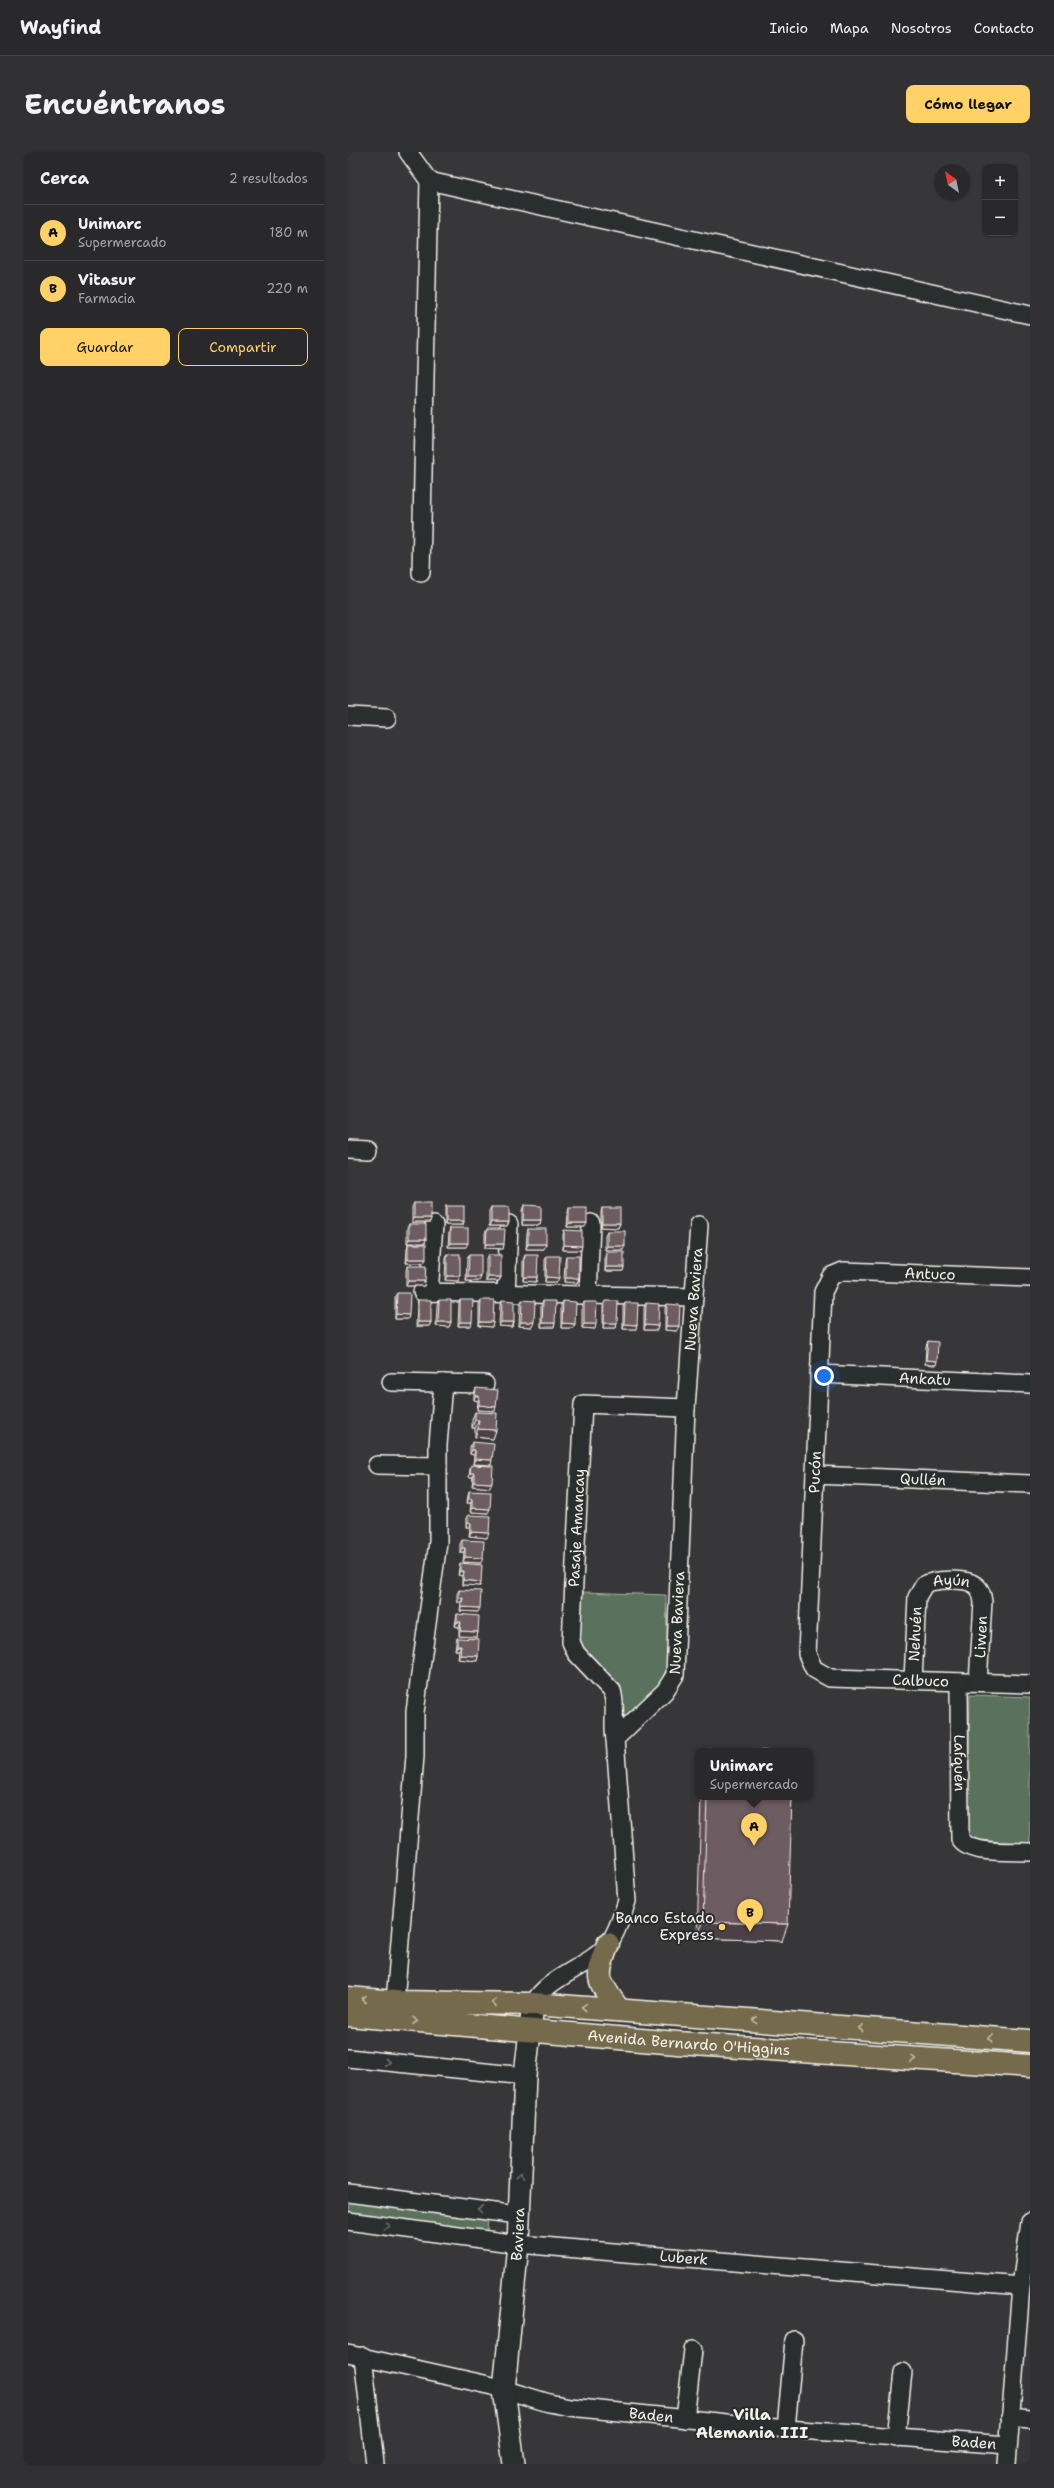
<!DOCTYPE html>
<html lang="es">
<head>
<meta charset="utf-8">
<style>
	:root { --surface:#29282a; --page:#313032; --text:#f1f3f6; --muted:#a5a6a8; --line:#454447; --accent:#ffd166 }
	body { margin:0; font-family:"Shantell Sans",sans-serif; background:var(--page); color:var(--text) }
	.controls { position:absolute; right:12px; top:12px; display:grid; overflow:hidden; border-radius:8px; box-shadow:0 1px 3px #0004 }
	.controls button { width:36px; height:36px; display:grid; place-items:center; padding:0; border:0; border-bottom:1px solid var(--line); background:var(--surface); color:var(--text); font:20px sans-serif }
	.compass { position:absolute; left:586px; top:12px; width:36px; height:36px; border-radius:50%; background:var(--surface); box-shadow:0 1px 3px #0004; rotate:327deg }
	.you { position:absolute; left:476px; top:1224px; width:14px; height:14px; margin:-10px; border:3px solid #fff; border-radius:50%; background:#1a73e8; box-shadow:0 0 0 6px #1a73e833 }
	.badge { display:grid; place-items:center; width:26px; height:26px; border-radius:50%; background:var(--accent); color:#111; font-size:13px; font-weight:700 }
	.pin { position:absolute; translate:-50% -33px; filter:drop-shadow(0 1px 2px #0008) }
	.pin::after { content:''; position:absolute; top:21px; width:14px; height:12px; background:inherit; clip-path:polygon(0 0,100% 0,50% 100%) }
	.popup { position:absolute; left:347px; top:1596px; width:118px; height:52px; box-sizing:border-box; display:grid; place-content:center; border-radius:8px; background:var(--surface); filter:drop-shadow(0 1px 3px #0005); font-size:13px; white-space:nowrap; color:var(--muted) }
	.popup b { font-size:15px; color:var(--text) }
	.popup::after { content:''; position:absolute; left:50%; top:100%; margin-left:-8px; border:8px solid transparent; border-top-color:var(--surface) }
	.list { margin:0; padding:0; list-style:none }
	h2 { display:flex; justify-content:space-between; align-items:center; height:52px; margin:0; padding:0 16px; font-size:17px }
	h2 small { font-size:13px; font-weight:400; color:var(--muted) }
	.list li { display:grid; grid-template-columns:26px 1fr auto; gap:12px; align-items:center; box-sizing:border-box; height:56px; padding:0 16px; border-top:1px solid var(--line) }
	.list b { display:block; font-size:15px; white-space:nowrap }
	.list p { margin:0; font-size:13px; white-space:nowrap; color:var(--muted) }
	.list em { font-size:13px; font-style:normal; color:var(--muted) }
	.actions { display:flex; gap:8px; padding:12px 16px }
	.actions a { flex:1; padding:9px 0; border:1px solid var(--accent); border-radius:8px; text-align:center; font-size:14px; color:var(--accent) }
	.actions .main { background:var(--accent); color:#111 }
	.map { position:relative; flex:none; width:682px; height:2312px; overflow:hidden; border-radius:8px }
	header { display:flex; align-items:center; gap:24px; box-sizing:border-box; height:56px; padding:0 20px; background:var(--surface); border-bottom:1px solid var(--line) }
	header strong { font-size:19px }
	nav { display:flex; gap:22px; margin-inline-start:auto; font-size:14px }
	.intro { display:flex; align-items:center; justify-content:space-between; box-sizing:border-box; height:96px; padding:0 24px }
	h1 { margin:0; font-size:28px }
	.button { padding:10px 18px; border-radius:8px; background:var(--accent); color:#111; font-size:14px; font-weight:700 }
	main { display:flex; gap:24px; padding:0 24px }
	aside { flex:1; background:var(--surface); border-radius:8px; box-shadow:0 1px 3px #0004 }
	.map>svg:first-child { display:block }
</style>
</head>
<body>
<header>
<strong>Wayfind</strong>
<nav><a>Inicio</a><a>Mapa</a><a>Nosotros</a><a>Contacto</a></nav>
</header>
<div class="intro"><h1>Encuéntranos</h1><a class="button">Cómo llegar</a></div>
<main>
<aside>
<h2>Cerca<small>2 resultados</small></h2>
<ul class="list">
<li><span class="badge">A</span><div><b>Unimarc</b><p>Supermercado</p></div><em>180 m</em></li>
<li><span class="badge">B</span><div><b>Vitasur</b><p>Farmacia</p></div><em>220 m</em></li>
</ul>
<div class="actions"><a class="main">Guardar</a><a>Compartir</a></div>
</aside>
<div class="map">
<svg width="682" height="2312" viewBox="0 0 682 2312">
	<rect width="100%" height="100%" fill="#373638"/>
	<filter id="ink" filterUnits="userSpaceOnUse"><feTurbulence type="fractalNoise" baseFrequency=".025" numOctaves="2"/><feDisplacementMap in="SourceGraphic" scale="8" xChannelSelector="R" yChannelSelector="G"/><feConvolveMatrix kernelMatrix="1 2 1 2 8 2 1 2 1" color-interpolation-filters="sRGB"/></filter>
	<g filter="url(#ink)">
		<g fill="#5a715d" stroke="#a7b1a2">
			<polygon points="235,1440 318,1443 320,1512 312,1533 274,1567 273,1534 237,1501 231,1490"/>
			<polygon points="622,1543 682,1545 682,1692 624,1689 619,1681"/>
			<polygon points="0,2046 140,2064 139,2080 0,2060"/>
		</g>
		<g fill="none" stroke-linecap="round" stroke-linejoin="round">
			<defs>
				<g id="minor">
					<polyline points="60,0 81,29 682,163"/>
					<polyline points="73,421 81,29"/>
					<polyline points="0,564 39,566"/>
					<polyline points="0,997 20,998"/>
					<path id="s1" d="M682,1126L495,1119L483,1124L475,1140L459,1502L466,1517L482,1526L682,1532"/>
					<polyline points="74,1140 346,1145"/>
					<polyline points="81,1141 86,1073"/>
					<polyline points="158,1142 161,1072"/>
					<polyline points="240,1143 243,1071"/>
					<path id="s2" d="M471,1222L682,1232"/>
					<polyline points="43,1230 137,1232"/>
					<polyline points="29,1313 90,1314"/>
					<path id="s3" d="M467,1323L682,1332"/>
					<path id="s4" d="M565,1528L569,1445L576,1433C585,1427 618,1426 627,1433C633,1437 634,1443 635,1450L630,1530"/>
					<path id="s5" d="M611,1530L612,1687C621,1703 663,1699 682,1700"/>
					<path id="s6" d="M267,1587C264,1571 269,1554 264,1539L228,1501L223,1490L235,1252L338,1256"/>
					<polyline points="47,1850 67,1604 67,1560 90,1390 90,1293 95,1231"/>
					<path id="s7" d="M185,1852C200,1824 242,1815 261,1791C270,1779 274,1763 279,1749L267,1587L317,1539L327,1523L338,1256L351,1073"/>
					<polyline points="0,1906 177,1924"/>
					<polyline points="0,2041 170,2063"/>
					<path id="s8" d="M0,2069L170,2092L673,2134"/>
					<path id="s9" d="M0,2202L145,2234L201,2251L222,2255L438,2277L660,2293"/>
					<polyline points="15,2204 27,2312"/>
					<polyline points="662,2265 682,2267"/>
					<polyline points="337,2267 345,2198"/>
					<polyline points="438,2277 446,2188"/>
					<polyline points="548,2286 555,2220"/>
					<polyline points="659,2312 673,2134 682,2070"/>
				</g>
				<g id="tertiary">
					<path id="s10" d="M166,2312L156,2238L170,2092L177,1924L185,1852"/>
				</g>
				<g id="primary">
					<path d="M260,1792C246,1827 250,1828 271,1858"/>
					<polyline points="0,1846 47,1850 185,1852 682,1889"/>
					<path id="s11" d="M0,1863L329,1891L682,1914"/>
				</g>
			</defs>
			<use href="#minor" stroke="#f4f1e8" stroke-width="20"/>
			<use href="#tertiary" stroke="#f4f1e8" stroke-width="24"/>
			<use href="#primary" stroke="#f4f1e8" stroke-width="25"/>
			<use href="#minor" stroke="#2a2d2e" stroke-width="17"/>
			<use href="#tertiary" stroke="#2a2d2e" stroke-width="21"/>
			<use href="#primary" stroke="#746b4b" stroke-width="22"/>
		</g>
		<g fill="#5e4f54" stroke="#f4f1e8">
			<polygon points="66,1051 83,1066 82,1070 64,1070 64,1055"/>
			<polygon points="176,1053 193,1068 192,1073 174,1073 174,1058"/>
			<polygon points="98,1054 116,1069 115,1073 97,1073 97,1058"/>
			<polygon points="143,1055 161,1070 159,1074 141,1074 141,1059"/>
			<polygon points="221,1056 237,1075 219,1075 220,1060"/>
			<polygon points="254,1056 272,1071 270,1076 253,1075 253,1060"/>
			<polygon points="61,1072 78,1087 77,1091 59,1091 59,1076"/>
			<polygon points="102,1076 118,1095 100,1095 101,1080"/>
			<polygon points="139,1077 156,1092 155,1097 137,1096 137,1081"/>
			<polygon points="180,1077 196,1097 178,1097 179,1082"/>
			<polygon points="216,1078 233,1098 215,1098 215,1083"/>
			<polygon points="259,1079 275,1098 257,1098 257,1083"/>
			<polygon points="60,1092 76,1111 58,1111 59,1097"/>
			<polygon points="259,1100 276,1115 275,1119 257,1119 257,1104"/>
			<polygon points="99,1102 112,1124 110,1129 97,1128 98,1106"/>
			<polygon points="121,1103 131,1129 118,1129 119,1107"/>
			<polygon points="140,1103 153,1125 151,1129 138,1129 138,1107"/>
			<polygon points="177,1103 189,1125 188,1130 175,1129 175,1108"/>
			<polygon points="199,1104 209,1130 197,1130 197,1108"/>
			<polygon points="218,1104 231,1126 229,1131 216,1130 217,1109"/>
			<polygon points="60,1114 77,1129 76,1134 58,1134 58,1118"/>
			<polygon points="49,1141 60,1167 47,1167 47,1145"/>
			<polygon points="70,1148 83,1170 81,1174 68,1174 69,1152"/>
			<polygon points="91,1148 103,1170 101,1175 88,1174 89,1153"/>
			<polygon points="112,1148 123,1174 110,1174 111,1152"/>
			<polygon points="133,1148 145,1170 144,1175 131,1174 131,1152"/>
			<polygon points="154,1148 166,1170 164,1175 151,1174 152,1153"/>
			<polygon points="174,1148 184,1175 171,1174 172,1153"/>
			<polygon points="195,1149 207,1171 206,1175 193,1175 193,1153"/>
			<polygon points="215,1149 227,1172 225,1176 213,1176 213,1154"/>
			<polygon points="257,1149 269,1171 268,1176 255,1176 255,1154"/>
			<polygon points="236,1150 247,1177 234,1176 234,1154"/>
			<polygon points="277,1151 289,1173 288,1177 275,1177 275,1155"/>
			<polygon points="298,1151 310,1174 309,1178 296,1178 296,1156"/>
			<polygon points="319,1152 331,1174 329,1179 317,1178 317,1156"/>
			<polygon points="580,1189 588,1213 577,1212 578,1194"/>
			<polygon points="128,1236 147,1259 129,1258 130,1249 126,1248 126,1241"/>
			<polygon points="127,1260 148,1278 145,1287 127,1285 127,1276 124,1276 124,1268"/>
			<polygon points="124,1290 143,1313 125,1312 126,1303 122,1302 122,1295"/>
			<polygon points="123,1313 142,1336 124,1334 125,1325 121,1325 122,1317"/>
			<polygon points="121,1339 140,1361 122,1360 123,1351 119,1351 120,1343"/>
			<polygon points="120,1363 139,1386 121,1384 122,1375 118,1375 118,1367"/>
			<polygon points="114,1388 133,1411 115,1410 116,1400 112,1400 112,1392"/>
			<polygon points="112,1411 133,1430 132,1434 114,1433 114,1424 110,1423 111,1416"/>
			<polygon points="111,1438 130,1460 112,1459 113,1450 109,1450 109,1442"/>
			<polygon points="109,1462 130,1480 129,1485 111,1484 111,1475 107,1474 108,1467"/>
			<polygon points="109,1486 130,1504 129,1509 110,1507 111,1498 107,1498 108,1491"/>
			<polygon points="353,1645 444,1645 434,1789 349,1786"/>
		</g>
		<g fill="#4c4045" stroke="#f4f1e8">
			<polygon points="66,1066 83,1066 82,1070 64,1070"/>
			<polygon points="175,1068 193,1068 192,1073 174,1073"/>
			<polygon points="98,1069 116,1069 115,1073 97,1073"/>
			<polygon points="143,1070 161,1070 159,1074 141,1074"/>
			<polygon points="221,1071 239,1071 237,1075 219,1075"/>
			<polygon points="254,1071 272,1071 270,1076 253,1075"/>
			<polygon points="61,1087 78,1087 77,1091 59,1091"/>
			<polygon points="102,1091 120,1091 118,1095 100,1095"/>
			<polygon points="138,1092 156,1092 155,1097 137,1096"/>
			<polygon points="180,1092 198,1092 196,1097 178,1097"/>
			<polygon points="216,1093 234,1094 233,1098 215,1098"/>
			<polygon points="259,1094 277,1094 275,1098 257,1098"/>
			<polygon points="60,1107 78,1107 76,1111 58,1111"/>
			<polygon points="258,1115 276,1115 275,1119 257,1119"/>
			<polygon points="99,1124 112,1124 110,1129 97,1128"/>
			<polygon points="120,1125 133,1125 131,1129 118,1129"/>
			<polygon points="140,1125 153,1125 151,1129 138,1129"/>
			<polygon points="176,1125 189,1125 188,1130 175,1129"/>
			<polygon points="198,1125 211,1126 209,1130 197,1130"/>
			<polygon points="218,1126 231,1126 229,1131 216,1130"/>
			<polygon points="60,1129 77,1129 76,1134 58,1134"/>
			<polygon points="48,1162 61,1163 60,1167 47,1167"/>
			<polygon points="70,1170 83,1170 81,1174 68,1174"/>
			<polygon points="90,1170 103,1170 101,1175 88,1174"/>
			<polygon points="112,1170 124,1170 123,1174 110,1174"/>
			<polygon points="132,1170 145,1170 144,1175 131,1174"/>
			<polygon points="153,1170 166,1170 164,1175 151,1174"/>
			<polygon points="173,1170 186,1170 184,1175 171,1174"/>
			<polygon points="194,1171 207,1171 206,1175 193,1175"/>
			<polygon points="214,1171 227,1172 225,1176 213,1176"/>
			<polygon points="256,1171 269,1171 268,1176 255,1176"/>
			<polygon points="236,1172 248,1172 247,1177 234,1176"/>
			<polygon points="276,1172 289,1173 288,1177 275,1177"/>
			<polygon points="297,1173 310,1174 309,1178 296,1178"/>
			<polygon points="318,1174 331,1174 329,1179 317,1178"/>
			<polygon points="578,1208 589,1209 588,1213 577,1212"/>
			<polygon points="127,1244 131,1244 130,1249 126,1248"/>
			<polygon points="131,1253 148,1255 147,1259 129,1258"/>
			<polygon points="127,1268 131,1268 127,1276 124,1276"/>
			<polygon points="130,1277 148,1278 145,1287 127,1285"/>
			<polygon points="124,1298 127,1298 126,1303 122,1302"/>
			<polygon points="127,1307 144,1308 143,1313 125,1312"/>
			<polygon points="122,1321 126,1321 125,1325 121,1325"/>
			<polygon points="126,1330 144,1331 142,1336 124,1334"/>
			<polygon points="121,1346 124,1347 123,1351 119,1351"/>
			<polygon points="124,1356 142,1357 140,1361 122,1360"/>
			<polygon points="120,1370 123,1371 122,1375 118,1375"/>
			<polygon points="123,1380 141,1381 139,1386 121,1384"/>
			<polygon points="114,1396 117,1396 116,1400 112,1400"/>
			<polygon points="117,1405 135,1406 133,1411 115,1410"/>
			<polygon points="112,1419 116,1419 114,1424 110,1423"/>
			<polygon points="115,1428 133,1430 132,1434 114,1433"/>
			<polygon points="111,1446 115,1446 113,1450 109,1450"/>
			<polygon points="114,1455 132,1456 130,1460 112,1459"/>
			<polygon points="109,1470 113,1470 111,1475 107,1474"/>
			<polygon points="112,1479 130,1480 129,1485 111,1484"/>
			<polygon points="109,1494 113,1494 111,1498 107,1498"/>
			<polygon points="112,1503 130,1504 129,1509 110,1507"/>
			<polygon points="355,1770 440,1772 434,1789 349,1786"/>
		</g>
		<g fill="#6d5c62" stroke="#f4f1e8">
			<rect x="66" y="1051" width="17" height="15"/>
			<polygon points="176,1053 193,1054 193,1068 175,1068"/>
			<rect x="98" y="1054" width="18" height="15"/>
			<rect x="143" y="1055" width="18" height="15"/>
			<rect x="221" y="1056" width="18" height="15"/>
			<rect x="254" y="1056" width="18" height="15"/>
			<rect x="61" y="1072" width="17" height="15"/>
			<rect x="102" y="1076" width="18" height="15"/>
			<polygon points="139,1077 157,1077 156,1092 138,1092"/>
			<rect x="180" y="1077" width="18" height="15"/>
			<polygon points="216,1078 234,1079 234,1094 216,1093"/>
			<rect x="259" y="1079" width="18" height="15"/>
			<rect x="60" y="1092" width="18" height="15"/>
			<polygon points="259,1100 276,1100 276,1115 258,1115"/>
			<rect x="99" y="1102" width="13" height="22"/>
			<polygon points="121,1103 133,1103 133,1125 120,1125"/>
			<rect x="140" y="1103" width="13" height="22"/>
			<polygon points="177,1103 190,1103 189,1125 176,1125"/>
			<polygon points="199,1104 212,1104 211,1126 198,1125"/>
			<rect x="218" y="1104" width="13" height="22"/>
			<polygon points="60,1114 78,1114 77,1129 60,1129"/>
			<polygon points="49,1141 62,1141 61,1163 48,1162"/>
			<rect x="70" y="1148" width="13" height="22"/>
			<polygon points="91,1148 103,1148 103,1170 90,1170"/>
			<polygon points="112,1148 125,1148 124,1170 112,1170"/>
			<polygon points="133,1148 146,1148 145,1170 132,1170"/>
			<polygon points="154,1148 166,1149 166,1170 153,1170"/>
			<polygon points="174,1148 187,1149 186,1170 173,1170"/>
			<polygon points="195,1149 208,1149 207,1171 194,1171"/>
			<polygon points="215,1149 228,1150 227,1172 214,1171"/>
			<polygon points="257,1149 270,1149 269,1171 256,1171"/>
			<polygon points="236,1150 249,1150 248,1172 236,1172"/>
			<polygon points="277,1151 290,1151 289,1173 276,1172"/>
			<polygon points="298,1151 311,1152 310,1174 297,1173"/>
			<polygon points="319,1152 332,1153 331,1174 318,1174"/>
			<polygon points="580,1189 590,1190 589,1209 578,1208"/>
			<polygon points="128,1236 150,1238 148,1255 131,1253 131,1244 127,1244"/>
			<polygon points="127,1260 149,1261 148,1278 130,1277 131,1268 127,1268"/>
			<polygon points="124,1290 146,1292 144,1308 127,1307 127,1298 124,1298"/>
			<polygon points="123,1313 145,1314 144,1331 126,1330 126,1321 122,1321"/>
			<polygon points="121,1339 143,1340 142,1357 124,1356 124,1347 121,1346"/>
			<polygon points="120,1363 142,1364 141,1381 123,1380 123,1371 120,1370"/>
			<polygon points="114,1388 136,1389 135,1406 117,1405 117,1396 114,1396"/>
			<polygon points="112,1411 134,1413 133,1430 115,1428 116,1419 112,1419"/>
			<polygon points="111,1438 133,1439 132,1456 114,1455 115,1446 111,1446"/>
			<polygon points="109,1462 131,1464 130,1480 112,1479 113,1470 109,1470"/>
			<polygon points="109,1486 131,1487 130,1504 112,1503 113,1494 109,1494"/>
			<polygon points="360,1597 433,1599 360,1599"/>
			<polygon points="359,1645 444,1645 440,1772 355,1770"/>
		</g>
		<defs><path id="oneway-chevron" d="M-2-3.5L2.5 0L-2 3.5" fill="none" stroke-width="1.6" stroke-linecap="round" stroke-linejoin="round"/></defs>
		<g stroke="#c1bba9">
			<use href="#oneway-chevron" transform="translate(16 1847) rotate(-175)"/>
			<use href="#oneway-chevron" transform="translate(146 1851) rotate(-179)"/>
			<use href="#oneway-chevron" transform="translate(236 1855) rotate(-176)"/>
			<use href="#oneway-chevron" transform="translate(407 1868) rotate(-175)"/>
			<use href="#oneway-chevron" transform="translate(67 1869) rotate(5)"/>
			<use href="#oneway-chevron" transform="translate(513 1876) rotate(-176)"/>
			<use href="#oneway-chevron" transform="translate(643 1886) rotate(-176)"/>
			<use href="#oneway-chevron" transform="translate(565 1907) rotate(3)"/>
		</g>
		<g stroke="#71726f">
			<use href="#oneway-chevron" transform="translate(39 1910) rotate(6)"/>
			<use href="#oneway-chevron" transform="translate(172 2024) rotate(-87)"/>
			<use href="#oneway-chevron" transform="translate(132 2057) rotate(-173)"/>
			<use href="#oneway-chevron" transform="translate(39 2074) rotate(8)"/>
		</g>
	</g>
	<circle fill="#ffd166" stroke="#2a2d2e" stroke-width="1.5" cx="374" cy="1775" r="4"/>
	<g text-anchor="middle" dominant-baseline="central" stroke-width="4" stroke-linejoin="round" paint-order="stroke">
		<g font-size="15" fill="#f4f1e8" stroke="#2a2d2e">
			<text transform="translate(582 1122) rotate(2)">Antuco</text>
			<text stroke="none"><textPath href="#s7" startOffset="771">Nueva Baviera</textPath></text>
			<text stroke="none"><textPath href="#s2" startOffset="106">Ankatu</textPath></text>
			<text transform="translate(467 1320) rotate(-88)">Pucón</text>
			<text stroke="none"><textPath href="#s3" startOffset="108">Qullén</textPath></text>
			<text stroke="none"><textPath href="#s6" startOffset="227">Pasaje Amancay</textPath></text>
			<text stroke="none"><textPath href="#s4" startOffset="125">Ayún</textPath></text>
			<text stroke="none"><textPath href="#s7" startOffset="447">Nueva Baviera</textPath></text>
			<text stroke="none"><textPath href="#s4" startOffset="46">Nehuén</textPath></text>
			<text transform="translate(633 1485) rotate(-87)">Liwen</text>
			<text stroke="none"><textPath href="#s1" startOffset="706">Calbuco</textPath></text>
			<text stroke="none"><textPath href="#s5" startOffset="81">Lafquén</textPath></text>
			<text stroke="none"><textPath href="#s11" startOffset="342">Avenida Bernardo O'Higgins</textPath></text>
			<text stroke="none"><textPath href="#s10" startOffset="231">Baviera</textPath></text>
			<text stroke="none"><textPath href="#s8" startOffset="338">Luberk</textPath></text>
			<text stroke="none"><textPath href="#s9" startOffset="310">Baden</textPath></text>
			<text stroke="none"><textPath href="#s9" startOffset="634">Baden</textPath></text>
		</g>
		<g font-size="15" fill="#f4f1e8" stroke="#2a2d2e" text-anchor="end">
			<text x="366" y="1766">Banco Estado<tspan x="366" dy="17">Express</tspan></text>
		</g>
		<g font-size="16" font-weight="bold" fill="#f4f1e8" stroke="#2a2d2e">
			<text x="404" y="2262">Villa<tspan x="404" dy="18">Alemania III</tspan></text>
		</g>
	</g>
</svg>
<div class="controls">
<button>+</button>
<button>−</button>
</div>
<svg class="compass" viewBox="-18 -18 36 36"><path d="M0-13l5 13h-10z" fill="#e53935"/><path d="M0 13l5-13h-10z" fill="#a5a6a8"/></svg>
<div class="you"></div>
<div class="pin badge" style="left:406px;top:1694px">A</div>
<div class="popup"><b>Unimarc</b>Supermercado</div>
<div class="pin badge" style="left:402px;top:1780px">B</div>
</div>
</main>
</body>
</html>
